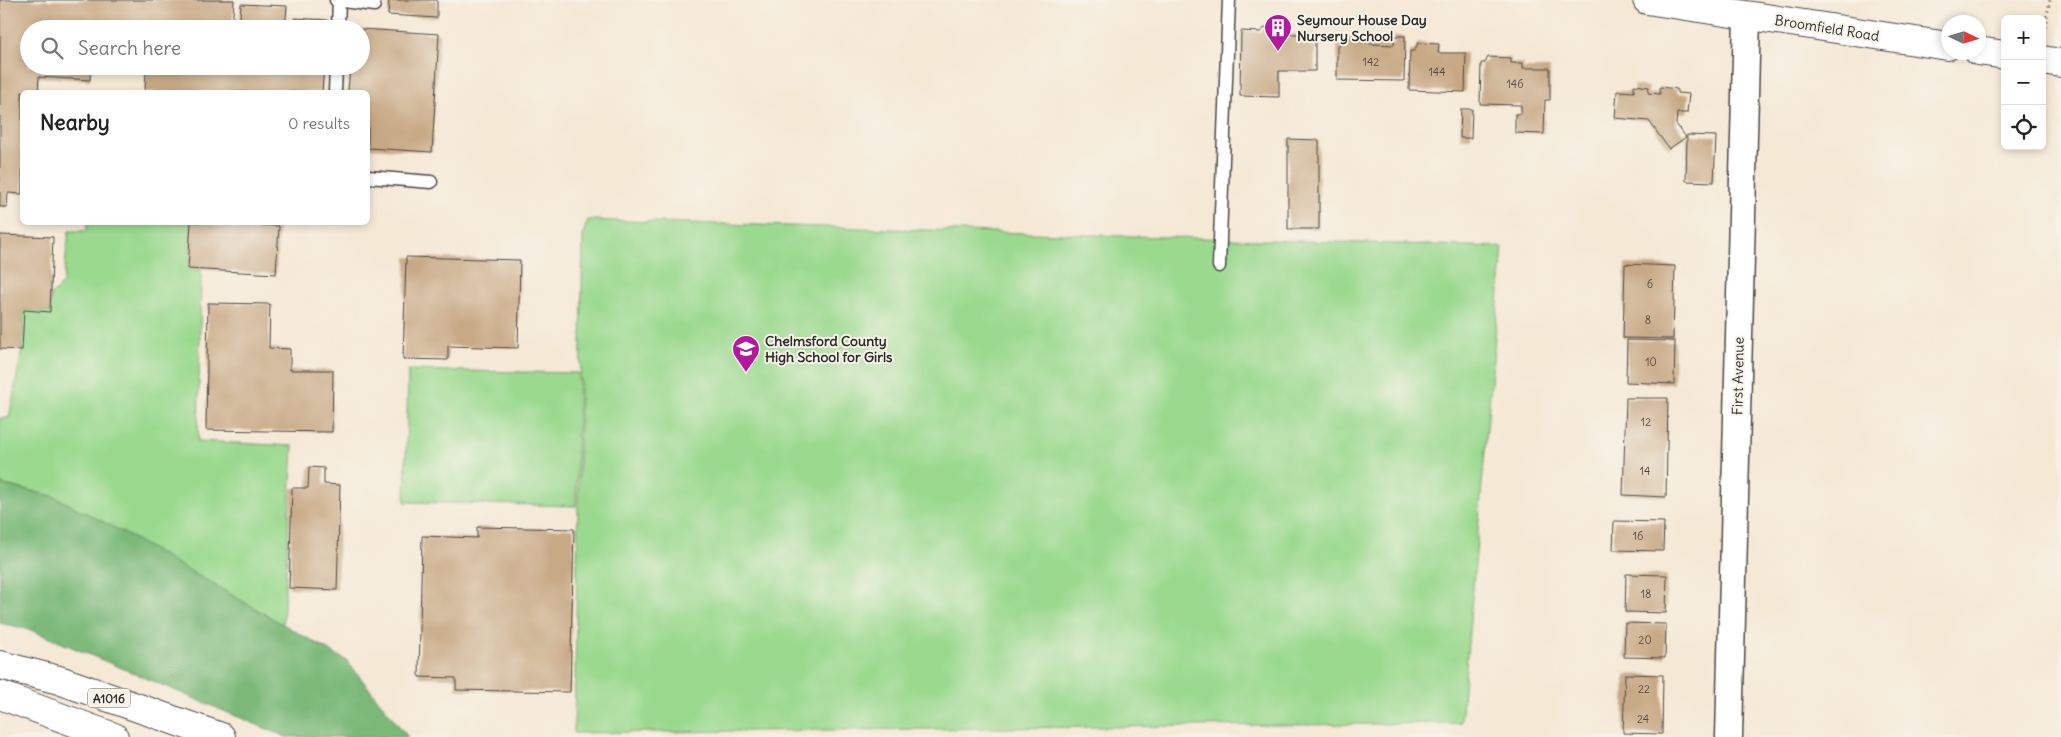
<!DOCTYPE html>
<html lang="en">
<head>
<meta charset="utf-8">
<style>
	:root { --surface:#fff; --page:#f6f6f6; --text:#222; --muted:#767676; --line:#e0e0e0 }
	body { margin:0; font-family:Delius,sans-serif; background:var(--page); color:var(--text) }
	.controls { position:absolute; right:15px; top:15px; display:grid; overflow:hidden; border-radius:8px; box-shadow:0 2px 8px #0003 }
	.controls button { width:45px; height:45px; display:grid; place-items:center; padding:0; border:0; border-bottom:1px solid var(--line); background:var(--surface); color:var(--text); font:25px sans-serif }
	.compass { position:absolute; left:1941px; top:15px; width:45px; height:45px; border-radius:50%; background:var(--surface); box-shadow:0 2px 8px #0003; rotate:94deg }
	.list { margin:0; padding:0; list-style:none }
	h2 { display:flex; justify-content:space-between; align-items:center; height:65px; margin:0; padding:0 20px; font-size:21px }
	h2 small { font-size:16px; font-weight:400; color:var(--muted) }
	.icon { flex:none; width:28px; height:28px; fill:none; stroke:currentColor; stroke-width:2; stroke-linecap:round; stroke-linejoin:round }
	.map { position:relative; flex:none; width:2061px; height:737px; overflow:hidden }
	.search { position:absolute; background:var(--surface); box-shadow:0 2px 8px #0003; left:20px; top:20px; width:350px; height:55px; display:flex; align-items:center; gap:12px; box-sizing:border-box; padding:0 18px; border-radius:28px; color:var(--muted); font-size:19px }
	.panel { position:absolute; background:var(--surface); box-shadow:0 2px 8px #0003; left:20px; top:90px; width:350px; height:135px; border-radius:8px }
	.map>svg:first-child { display:block }
</style>
</head>
<body>
<div class="map">
<svg width="2061" height="737" viewBox="0 0 2061 737">
	<rect width="100%" height="100%" fill="#f7f3e8"/>
	<filter id="ink" filterUnits="userSpaceOnUse"><feTurbulence type="fractalNoise" baseFrequency=".02" numOctaves="2"/><feDisplacementMap in="SourceGraphic" scale="10" xChannelSelector="R" yChannelSelector="G"/><feConvolveMatrix kernelMatrix="1 2 1 2 8 2 1 2 1" color-interpolation-filters="sRGB"/></filter>
	<filter id="wash" filterUnits="userSpaceOnUse"><feTurbulence type="fractalNoise" baseFrequency=".0096" numOctaves="4" result="noise"/><feDisplacementMap in="SourceGraphic" scale="20" xChannelSelector="R" yChannelSelector="G"/><feGaussianBlur stdDeviation="1.12" result="paint"/><feColorMatrix in="noise" values="0 0 0 0 0 0 0 0 0 0 0 0 0 0 0 0 0 1.4 0 .05"/><feComposite in="paint" operator="in"/></filter>
	<g filter="url(#wash)">
		<rect width="100%" height="100%" fill="#f5e8d5"/>
		<g fill="#9ad98e" stroke="#62825c">
			<polygon points="588,220 1503,247 1461,723 574,733 583,233"/>
			<polygon points="87,223 191,223 189,269 201,270 198,441 293,446 283,625 53,496 0,484 0,418 9,418 22,350 24,310 50,312 51,295 63,283 69,231 87,231"/>
			<polygon points="408,370 579,373 576,506 405,502"/>
		</g>
		<polygon fill="#7bb979" stroke="#537252" points="0,484 53,496 110,525 347,661 408,737 286,737 31,630 0,623"/>
		<g id="blocks">
			<g fill="#c8a985">
				<polygon points="0,0 234,0 232,29 29,29 29,66 91,66 90,80 39,77 38,92 22,92 22,194 8,193 7,207 0,207"/>
				<polygon points="389,0 437,0 437,18 388,15"/>
				<polygon points="241,4 287,6 285,29 239,29"/>
				<polygon points="294,18 327,20 326,29 294,29"/>
				<polygon points="1266,27 1290,28 1289,34 1315,34 1315,71 1279,71 1279,97 1240,96 1241,31 1260,32"/>
				<polygon points="361,29 439,34 432,152 368,148 368,92 348,92 350,66 361,66"/>
				<polygon points="1394,36 1405,36 1404,81 1337,80 1337,45 1341,45 1345,38 1370,39 1370,44 1394,45"/>
				<polygon points="1418,43 1439,44 1438,53 1466,53 1465,92 1409,90 1410,51 1414,51"/>
				<polygon points="1488,57 1511,58 1511,63 1523,63 1523,68 1550,68 1550,100 1545,100 1544,134 1515,133 1515,114 1521,114 1521,105 1480,104 1481,63 1485,63"/>
				<polygon points="118,66 324,66 322,92 145,92 146,70"/>
				<polygon points="1634,85 1649,87 1648,93 1660,94 1660,87 1677,89 1677,93 1689,94 1687,113 1677,113 1676,124 1686,137 1669,149 1649,121 1615,118 1617,91 1634,92"/>
				<polygon points="1461,109 1472,109 1471,138 1460,138"/>
				<polygon points="1687,135 1716,136 1714,182 1686,181"/>
				<polygon points="1288,139 1319,140 1319,229 1288,229"/>
				<polygon points="191,222 279,226 276,274 188,269"/>
				<polygon points="0,235 53,237 50,312 24,310 22,350 0,349"/>
				<polygon points="406,257 520,260 518,348 448,346 448,360 403,359"/>
				<polygon points="1625,264 1675,266 1673,339 1623,338"/>
				<polygon points="208,303 270,304 269,348 290,349 290,370 333,370 332,432 206,430"/>
				<polygon points="1627,340 1675,341 1674,384 1626,382"/>
				<polygon points="1626,398 1668,398 1666,497 1623,495"/>
				<polygon points="309,467 324,468 324,484 340,485 337,590 289,588 292,488 308,488"/>
				<polygon points="1614,521 1664,522 1663,551 1613,550"/>
				<polygon points="477,527 574,529 570,692 456,690 456,678 419,677 422,536 477,538"/>
				<polygon points="1626,574 1667,575 1666,613 1625,612"/>
				<polygon points="1625,623 1666,624 1665,658 1624,657"/>
				<polygon points="1625,674 1663,675 1662,734 1623,733"/>
			</g>
		</g>
	</g>
	<g filter="url(#ink)">
		<use href="#blocks" fill-opacity="0" stroke="#494744" stroke-width="1"/>
		<g fill="none" stroke-linecap="round" stroke-linejoin="round">
			<defs>
				<g id="lane">
					<polyline points="336,0 374,5"/>
					<polyline points="338,29 339,0"/>
					<polyline points="335,92 336,66"/>
					<polyline points="368,177 431,182"/>
					<polyline points="1219,266 1229,0"/>
				</g>
				<polyline id="street" points="1729,737 1747,16"/>
				<g id="secondary">
					<polyline points="1647,0 1948,46"/>
					<polyline points="1978,51 2005,55"/>
					<polyline points="2042,60 2061,63"/>
				</g>
				<g id="primary">
					<polyline points="0,665 59,680 221,737"/>
					<polyline points="0,695 114,737"/>
				</g>
			</defs>
			<use href="#lane" stroke="#494744" stroke-width="15"/>
			<use href="#street" stroke="#494744" stroke-width="29"/>
			<use href="#secondary" stroke="#494744" stroke-width="30"/>
			<use href="#primary" stroke="#494744" stroke-width="30"/>
			<polyline stroke="#494744" stroke-width="3" stroke-dasharray="1 4" stroke-linecap="butt" points="2044,31 2050,0"/>
			<use href="#lane" stroke="#fff" stroke-width="12"/>
			<use href="#street" stroke="#fff" stroke-width="26"/>
			<use href="#secondary" stroke="#fff" stroke-width="28"/>
			<use href="#primary" stroke="#fff" stroke-width="28"/>
		</g>
	</g>
	<defs>
		<symbol id="building-pin" viewBox="-11 -11 22 30"><path d="M0 17L-7.5 6A9.5 9.5 0 1 1 7.5 6Z" fill="#b5179e" stroke="#f7f3e8"/><path d="M-4-6H4V6H1V3H-1V6H-4ZM-2.5-4.3h1.7v1.8h-1.7ZM.8-4.3h1.7v1.8H.8ZM-2.5-1h1.7V.8h-1.7ZM.8-1h1.7V.8H.8Z" fill="#fff"/></symbol>
		<symbol id="school-pin" viewBox="-11 -11 22 30"><path d="M0 17L-7.5 6A9.5 9.5 0 1 1 7.5 6Z" fill="#b5179e" stroke="#f7f3e8"/><path d="M0-5L7-2L0 1L-7-2ZM-4 1L0 2.5L4 1V4Q0 6-4 4Z" fill="#fff"/></symbol>
	</defs>
	<g fill-rule="evenodd">
		<use href="#building-pin" x="1262" y="12" width="32" height="43"/>
		<use href="#school-pin" x="730" y="333" width="32" height="43"/>
	</g>
	<g text-anchor="middle" dominant-baseline="central" stroke-width="4" stroke-linejoin="round" paint-order="stroke">
		<g font-size="11" fill="#524a42">
			<text x="1371" y="62">142</text>
			<text x="1437" y="72">144</text>
			<text x="1515" y="84">146</text>
			<text x="1650" y="284">6</text>
			<text x="1648" y="320">8</text>
			<text x="1651" y="362">10</text>
			<text x="1646" y="422">12</text>
			<text x="1645" y="471">14</text>
			<text x="1638" y="536">16</text>
			<text x="1646" y="594">18</text>
			<text x="1645" y="640">20</text>
			<text x="1644" y="689">22</text>
			<text x="1643" y="719">24</text>
		</g>
		<rect fill="#f7f3e8" stroke="#686764" stroke-width="1" x="88" y="688.5" width="42" height="19" rx="4"/>
		<g font-size="12" font-weight="bold" fill="#2b2b2b">
			<text x="109" y="698">A1016</text>
		</g>
		<g font-size="14" font-weight="bold" fill="#2b2b2b" stroke="#f7f3e8" text-anchor="start">
			<text x="1297" y="20">Seymour House Day<tspan x="1297" dy="16">Nursery School</tspan></text>
			<text x="765" y="341">Chelmsford County<tspan x="765" dy="16">High School for Girls</tspan></text>
		</g>
		<g font-size="14" fill="#2b2b2b" stroke="#f7f3e8">
			<text transform="translate(1827 28) rotate(9)">Broomfield Road</text>
			<text transform="translate(1738 376) rotate(-89)">First Avenue</text>
		</g>
	</g>
</svg>
<div class="controls">
<button>+</button>
<button>−</button>
<button><svg class="icon" aria-label="locate" viewBox="0 0 24 24"><circle cx="12" cy="12" r="6"/><path d="M12 2v4M12 18v4M2 12h4M18 12h4"/></svg></button>
</div>
<svg class="compass" viewBox="-18 -18 36 36"><path d="M0-13l5 13h-10z" fill="#e53935"/><path d="M0 13l5-13h-10z" fill="#767676"/></svg>
<div class="search"><svg class="icon" aria-label="search" viewBox="0 0 24 24"><circle cx="10" cy="10" r="6"/><path d="M15 15l6 6"/></svg>Search here</div>
<section class="panel">
<h2>Nearby<small>0 results</small></h2>
<ul class="list">
</ul>
</section>
</div>
</body>
</html>
